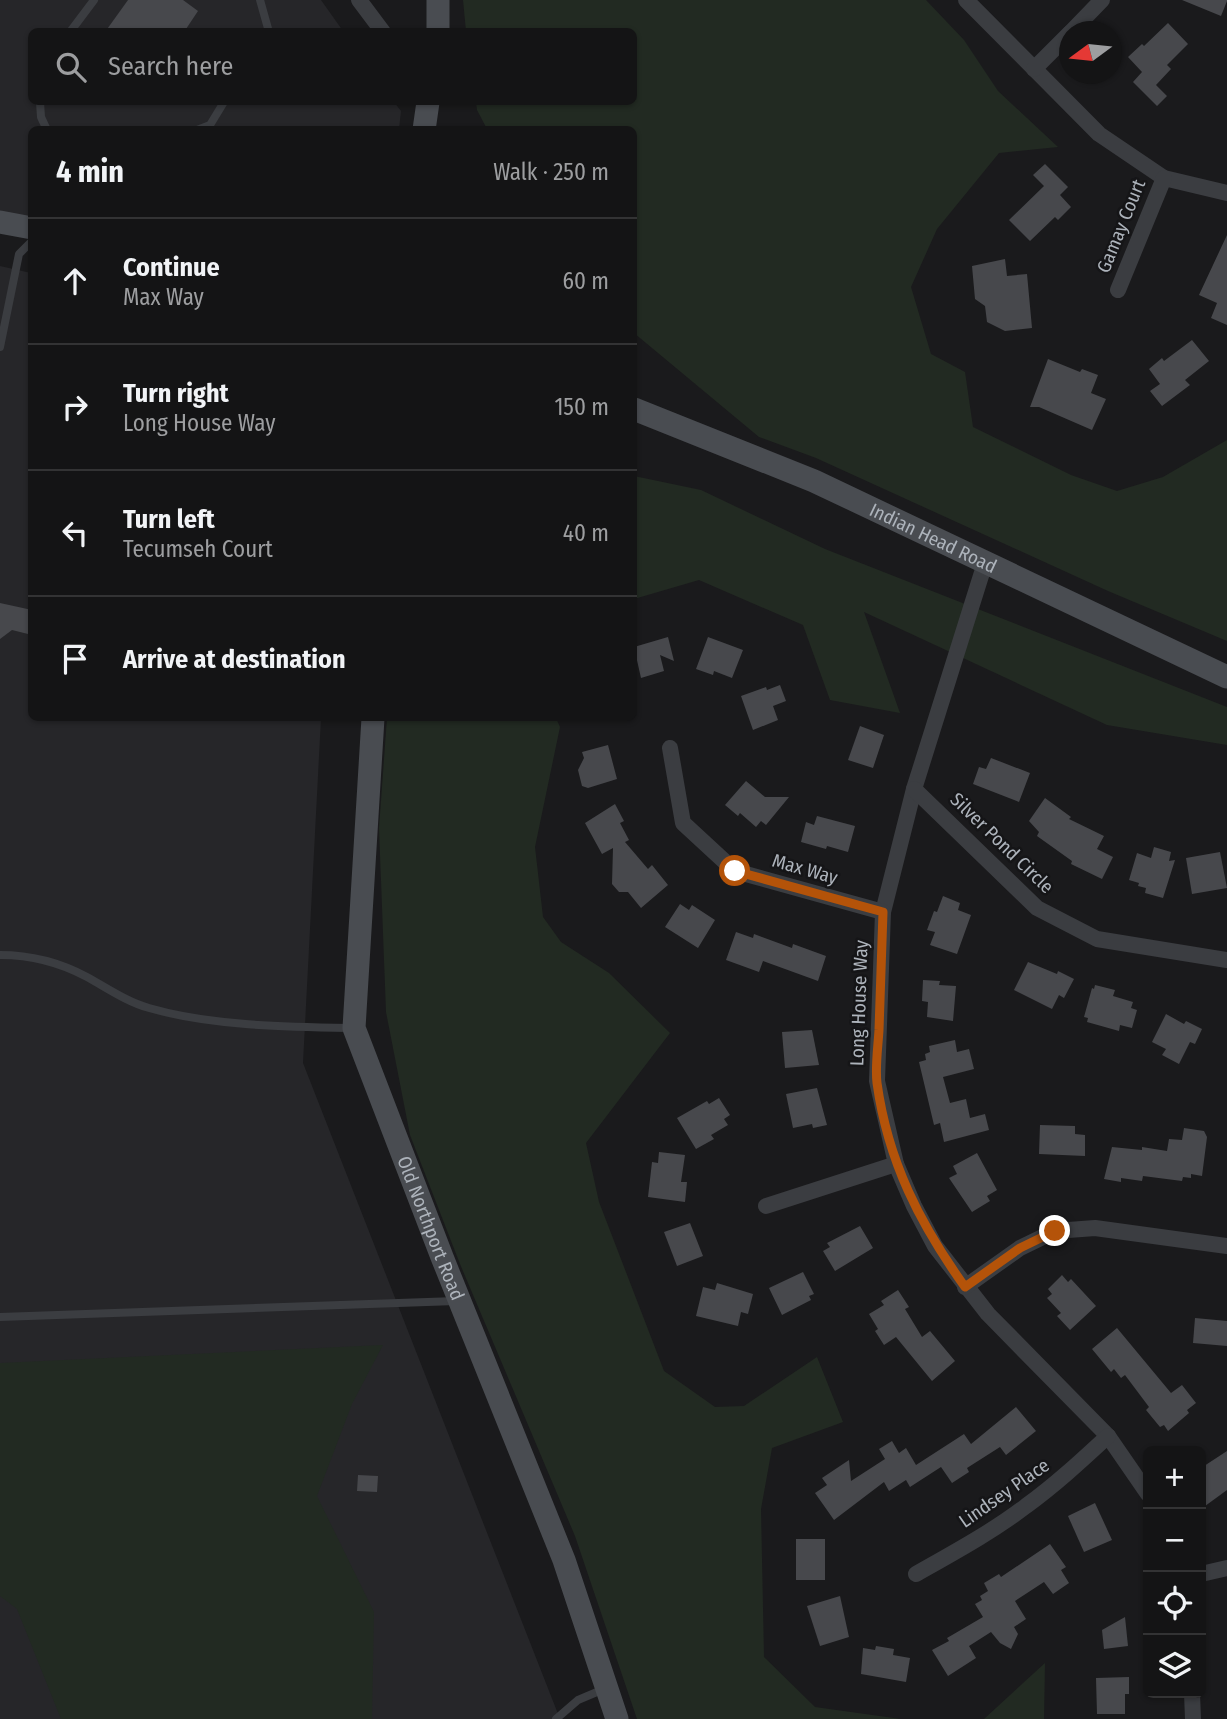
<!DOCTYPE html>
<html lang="en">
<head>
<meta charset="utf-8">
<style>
	:root { --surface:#141415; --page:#1d1d1e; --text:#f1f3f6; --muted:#9d9ea0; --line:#333334 }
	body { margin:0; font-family:"Fira Sans Condensed",sans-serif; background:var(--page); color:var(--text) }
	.controls { position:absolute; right:21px; bottom:21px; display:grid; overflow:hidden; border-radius:10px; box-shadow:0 2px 5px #0004 }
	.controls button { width:63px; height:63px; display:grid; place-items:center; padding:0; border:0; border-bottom:2px solid var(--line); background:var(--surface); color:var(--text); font:35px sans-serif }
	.compass { position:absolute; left:1059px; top:21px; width:63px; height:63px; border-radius:50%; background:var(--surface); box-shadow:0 2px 5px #0004; rotate:255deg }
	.stop { position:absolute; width:21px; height:21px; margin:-16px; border:5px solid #b45309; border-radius:50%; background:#fff }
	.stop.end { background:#b45309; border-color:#fff; box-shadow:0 2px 7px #0008 }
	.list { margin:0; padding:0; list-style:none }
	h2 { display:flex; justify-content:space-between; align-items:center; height:91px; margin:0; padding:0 28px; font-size:30px }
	h2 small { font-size:23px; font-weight:400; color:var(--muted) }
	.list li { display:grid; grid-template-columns:46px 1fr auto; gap:21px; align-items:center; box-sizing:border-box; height:126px; padding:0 28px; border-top:2px solid var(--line) }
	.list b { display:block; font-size:26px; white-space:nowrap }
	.list p { margin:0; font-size:23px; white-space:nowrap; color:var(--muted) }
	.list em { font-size:23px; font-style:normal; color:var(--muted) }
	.icon { flex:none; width:38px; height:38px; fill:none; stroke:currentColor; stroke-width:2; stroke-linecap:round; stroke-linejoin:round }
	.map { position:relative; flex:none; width:1227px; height:1719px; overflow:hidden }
	.search { position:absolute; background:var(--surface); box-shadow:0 2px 5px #0004; left:28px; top:28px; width:609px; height:77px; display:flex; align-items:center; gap:18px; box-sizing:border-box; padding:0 24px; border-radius:10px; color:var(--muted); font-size:26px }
	.panel { position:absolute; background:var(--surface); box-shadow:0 2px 5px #0004; left:28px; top:126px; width:609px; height:595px; border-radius:10px }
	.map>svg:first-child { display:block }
</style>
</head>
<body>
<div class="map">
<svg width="1227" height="1719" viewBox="0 0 1227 1719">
	<rect width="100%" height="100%" fill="#1a1a1c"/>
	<g fill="#262629">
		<polygon points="0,0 321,0 343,31 32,32 32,102 394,102 401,111 399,129 32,130 31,222 0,216"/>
		<polygon points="0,266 31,273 32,718 321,718 303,1063 560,1719 0,1719"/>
	</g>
	<g fill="#222a22">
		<polygon points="463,0 926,0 964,40 998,91 1058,147 999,153 937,229 911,287 931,354 965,372 973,427 1071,475 1117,491 1163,477 1227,440 1227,641 1108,591 816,458 759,437 634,333 634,130 487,129 477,110 476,102 634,102 634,32 466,31"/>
		<polygon points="634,476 701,490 825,549 1227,707 1227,745 1107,725 864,612 900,713 830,700 803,625 699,580 634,599"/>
		<polygon points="387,718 556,718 560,727 535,847 543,917 561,942 609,973 670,1033 586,1143 599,1202 664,1371 715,1407 744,1406 817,1357 843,1422 772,1448 761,1509 764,1657 815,1707 901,1719 637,1719 575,1536 460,1264 410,1135 386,1012 379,828"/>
		<polygon points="383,1345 352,1404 317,1496 374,1612 372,1719 61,1719 17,1609 0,1596 0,1363"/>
		<polygon points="1045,1663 1044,1719 984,1719"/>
	</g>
	<g fill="#47484c">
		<polygon points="128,0 183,0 198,11 184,32 105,32"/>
		<polygon points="1182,0 1227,0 1227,1 1221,16"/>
		<polygon points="1168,23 1188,44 1167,65 1171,69 1156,85 1167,96 1157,106 1133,82 1142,72 1128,57 1142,44 1144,46"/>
		<polygon points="1045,164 1068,187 1060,195 1071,207 1058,220 1055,217 1030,241 1009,220 1044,186 1033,175"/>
		<polygon points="1227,235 1227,325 1211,318 1217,303 1199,295"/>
		<polygon points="1005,259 1007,276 1027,274 1032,328 1005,331 987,322 985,306 975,299 972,266"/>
		<polygon points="1192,340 1209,361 1185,380 1190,385 1162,406 1150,391 1160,384 1149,369 1162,358 1164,361"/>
		<polygon points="1048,359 1080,372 1082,369 1098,375 1091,393 1106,399 1092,430 1039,407 1030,407"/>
		<polygon points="0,603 32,610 32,635 12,630 0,639"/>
		<polygon points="668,637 674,661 660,655 664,671 641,678 634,647"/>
		<polygon points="708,637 743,650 732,678 714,671 713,675 696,669"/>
		<polygon points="780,685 786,701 773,706 778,720 753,730 741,696 766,687 767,690"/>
		<polygon points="860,726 884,735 873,768 848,760"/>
		<polygon points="608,745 617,779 588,788 582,786 578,770 584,758 582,752"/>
		<polygon points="991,758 1030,773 1019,802 973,784 979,767 986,769"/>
		<polygon points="746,781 765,797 789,797 766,825 761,821 756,827 740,813 738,816 725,805"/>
		<polygon points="1045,798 1071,817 1069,819 1104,836 1097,849 1113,857 1102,879 1071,864 1072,861 1037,836 1039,832 1029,821"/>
		<polygon points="615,804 624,821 620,823 629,840 625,842 648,869 652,865 668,885 641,908 628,892 619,892 612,884 613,848 602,854 585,823"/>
		<polygon points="817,816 855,826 848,852 827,846 826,849 801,842 806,822 814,825"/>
		<polygon points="1154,847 1171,852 1169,861 1175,860 1163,898 1145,893 1146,888 1138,886 1139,883 1129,880 1137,853 1151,858"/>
		<polygon points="1220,852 1227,888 1192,894 1186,858"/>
		<polygon points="943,896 960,903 958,910 971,915 957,954 930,945 935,932 927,930 934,911 937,912"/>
		<polygon points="680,904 689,910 692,905 715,920 698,948 665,927"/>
		<polygon points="736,932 753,938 754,934 792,948 793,944 826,956 818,981 763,961 759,972 726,960"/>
		<polygon points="1028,962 1057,974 1058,971 1074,979 1064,998 1059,995 1052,1009 1014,990"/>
		<polygon points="923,980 940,981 939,985 956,986 953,1021 927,1017 928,1002 922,1001"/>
		<polygon points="1095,985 1115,990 1113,996 1133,1002 1131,1008 1137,1010 1132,1028 1120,1025 1119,1031 1087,1022 1088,1018 1084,1017 1092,988 1094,989"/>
		<polygon points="1166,1014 1184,1024 1186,1021 1202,1029 1195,1044 1190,1042 1179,1064 1162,1055 1166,1049 1152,1042"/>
		<polygon points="812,1030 819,1065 785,1068 782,1032"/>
		<polygon points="955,1040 957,1052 969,1049 974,1069 943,1077 950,1103 966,1099 970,1118 985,1114 989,1130 944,1142 940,1123 934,1125 919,1062 926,1060 925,1054 930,1052 929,1046"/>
		<polygon points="817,1088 827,1125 813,1128 812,1124 793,1128 786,1094"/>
		<polygon points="719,1098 730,1115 724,1119 728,1125 711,1135 714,1139 696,1149 677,1118 707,1101 709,1104"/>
		<polygon points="1040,1125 1075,1126 1075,1134 1085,1135 1085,1156 1039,1154"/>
		<polygon points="1184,1128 1204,1131 1207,1137 1202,1176 1191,1174 1191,1178 1183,1177 1182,1181 1143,1176 1142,1181 1121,1178 1121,1182 1104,1179 1112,1147 1142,1150 1142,1147 1167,1151 1169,1139 1182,1140"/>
		<polygon points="659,1152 685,1155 681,1182 687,1182 685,1202 648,1197 652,1162 658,1163"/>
		<polygon points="977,1153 997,1190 987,1196 990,1201 972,1212 949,1178 957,1174 953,1166"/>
		<polygon points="690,1223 703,1256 677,1266 664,1232"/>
		<polygon points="860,1226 873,1248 835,1271 823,1251 830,1247 827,1243"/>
		<polygon points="803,1272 814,1294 809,1296 811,1300 782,1315 769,1288"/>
		<polygon points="1062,1275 1068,1282 1071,1279 1096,1306 1070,1330 1057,1316 1061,1313 1047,1298 1052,1294 1048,1289"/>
		<polygon points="717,1283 753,1294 748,1314 741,1312 738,1326 696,1316 703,1287 715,1290"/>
		<polygon points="898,1290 909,1307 905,1309 922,1337 930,1331 955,1361 932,1381 896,1337 884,1345 875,1331 878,1329 869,1314 884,1305 881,1301"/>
		<polygon points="1195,1318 1227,1321 1227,1346 1193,1343"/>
		<polygon points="1117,1328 1171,1393 1182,1385 1196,1403 1187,1410 1189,1413 1168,1431 1164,1425 1160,1427 1146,1410 1149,1407 1125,1375 1121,1378 1114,1369 1111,1372 1092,1349"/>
		<polygon points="1016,1407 1036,1431 1006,1455 1000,1447 967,1468 969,1472 952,1483 941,1467 910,1487 906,1480 889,1491 884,1482 834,1520 815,1493 827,1485 822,1478 849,1460 851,1481 885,1459 879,1449 892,1441 899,1453 906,1448 916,1465 964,1434 971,1444"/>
		<polygon points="1227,1451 1227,1490 1201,1509 1201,1468"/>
		<polygon points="358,1475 378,1476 377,1492 357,1491"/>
		<polygon points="1095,1503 1112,1540 1084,1552 1068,1516"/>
		<rect x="796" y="1539" width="29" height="41"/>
		<polygon points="1050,1544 1066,1567 1061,1570 1069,1583 1053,1594 1044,1582 1015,1601 1026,1619 1014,1627 1018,1634 1011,1649 1000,1643 991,1632 969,1646 976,1658 948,1676 932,1650 949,1641 947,1638 983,1617 975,1604 982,1600 980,1596 988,1591 984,1583 999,1574 1001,1577"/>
		<polygon points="840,1596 849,1637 820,1646 807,1606"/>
		<polygon points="1125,1617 1128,1646 1104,1649 1102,1630"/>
		<polygon points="876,1646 894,1649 893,1655 910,1658 906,1682 861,1674 863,1648 875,1650"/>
		<polygon points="1129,1677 1129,1694 1125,1694 1125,1714 1097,1714 1096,1678"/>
	</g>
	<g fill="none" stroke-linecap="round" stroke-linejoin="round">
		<g stroke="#3b3d41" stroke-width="8">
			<polyline points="260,0 269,32"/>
			<polyline points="70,32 94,0"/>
			<polyline points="40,102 41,117 47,130"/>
			<polyline points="197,130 210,125 224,102"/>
			<polyline points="0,347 19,254 32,241"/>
			<path d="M0,955C30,955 61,963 87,977C107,988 127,1002 149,1008C212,1026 286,1027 351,1028"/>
			<polyline points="0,1317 456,1301"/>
			<polyline points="556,1719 578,1700 604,1689"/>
		</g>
		<g stroke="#3b3d41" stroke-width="16">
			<polyline points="359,0 383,32"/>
			<polyline points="966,0 1099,134 1164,178 1227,193"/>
			<polyline points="1071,32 1102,0"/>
			<polyline points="1034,69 1070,33"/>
			<polyline points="1118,290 1164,178"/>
			<polyline points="985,563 914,789 883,912 877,1081 896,1164 914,1206 935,1246 988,1314 1108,1436 1148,1494"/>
			<polyline points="670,748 683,823 735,871 883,912"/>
			<polyline points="914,789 1037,908 1097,939 1227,960"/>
			<polyline points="766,1206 896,1164"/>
			<polyline points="965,1287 1020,1248 1055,1231 1095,1228 1227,1246"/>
			<path d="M916,1574C953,1553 992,1532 1026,1506C1055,1485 1081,1461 1108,1436"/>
			<polyline points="1201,1574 1227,1568"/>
			<polyline points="1192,1693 1193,1719"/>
		</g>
		<g stroke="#494c51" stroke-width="23">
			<polyline points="438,32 438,0"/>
			<polyline points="424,130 428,102"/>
			<polyline points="0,222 32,228"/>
			<path id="s1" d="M634,409L814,481L1227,677"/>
			<path id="s2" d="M373,718L354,1028L442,1257L564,1560L617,1719"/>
		</g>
	</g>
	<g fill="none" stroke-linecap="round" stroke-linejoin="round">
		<path stroke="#b45309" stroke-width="9" d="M735,871L883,912C882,952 880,991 879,1030C878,1047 875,1067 877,1083C888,1162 920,1224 965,1287L1020,1248L1055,1231"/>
	</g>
	<g text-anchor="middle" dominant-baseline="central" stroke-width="5" stroke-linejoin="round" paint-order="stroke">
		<g font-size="19" fill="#adb3bb" stroke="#151517">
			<text transform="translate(1121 226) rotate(-68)">Gamay Court</text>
			<text stroke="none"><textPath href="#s1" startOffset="326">Indian Head Road</textPath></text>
			<text transform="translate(1002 843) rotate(44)">Silver Pond Circle</text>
			<text transform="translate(805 869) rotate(16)">Max Way</text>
			<text transform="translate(859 1003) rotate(-88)">Long House Way</text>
			<text stroke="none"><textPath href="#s2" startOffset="525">Old Northport Road</textPath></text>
			<text transform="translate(1004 1493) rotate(-35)">Lindsey Place</text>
		</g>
	</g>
</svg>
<div class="controls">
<button>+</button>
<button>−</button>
<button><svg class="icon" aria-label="locate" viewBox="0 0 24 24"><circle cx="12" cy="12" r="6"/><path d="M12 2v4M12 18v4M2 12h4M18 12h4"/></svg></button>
<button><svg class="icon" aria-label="layers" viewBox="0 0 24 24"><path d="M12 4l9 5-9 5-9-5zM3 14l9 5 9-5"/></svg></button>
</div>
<svg class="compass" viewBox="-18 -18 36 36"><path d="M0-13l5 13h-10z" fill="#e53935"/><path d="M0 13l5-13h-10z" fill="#9d9ea0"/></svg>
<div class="stop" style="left:735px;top:871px"></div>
<div class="stop end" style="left:1055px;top:1231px"></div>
<div class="search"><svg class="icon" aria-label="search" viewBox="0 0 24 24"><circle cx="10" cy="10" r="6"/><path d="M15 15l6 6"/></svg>Search here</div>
<section class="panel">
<h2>4 min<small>Walk · 250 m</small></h2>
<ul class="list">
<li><svg class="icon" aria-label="ahead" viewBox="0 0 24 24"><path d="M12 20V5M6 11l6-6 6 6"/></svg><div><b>Continue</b><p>Max Way</p></div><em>60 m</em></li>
<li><svg class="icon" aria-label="right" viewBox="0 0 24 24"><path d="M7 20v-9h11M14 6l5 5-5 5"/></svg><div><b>Turn right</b><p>Long House Way</p></div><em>150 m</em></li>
<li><svg class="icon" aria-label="left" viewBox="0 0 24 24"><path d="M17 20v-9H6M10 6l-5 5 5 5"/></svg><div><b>Turn left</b><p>Tecumseh Court</p></div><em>40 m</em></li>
<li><svg class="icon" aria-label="arrive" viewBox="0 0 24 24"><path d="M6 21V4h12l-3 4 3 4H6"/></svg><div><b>Arrive at destination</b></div></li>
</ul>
</section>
</div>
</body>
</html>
